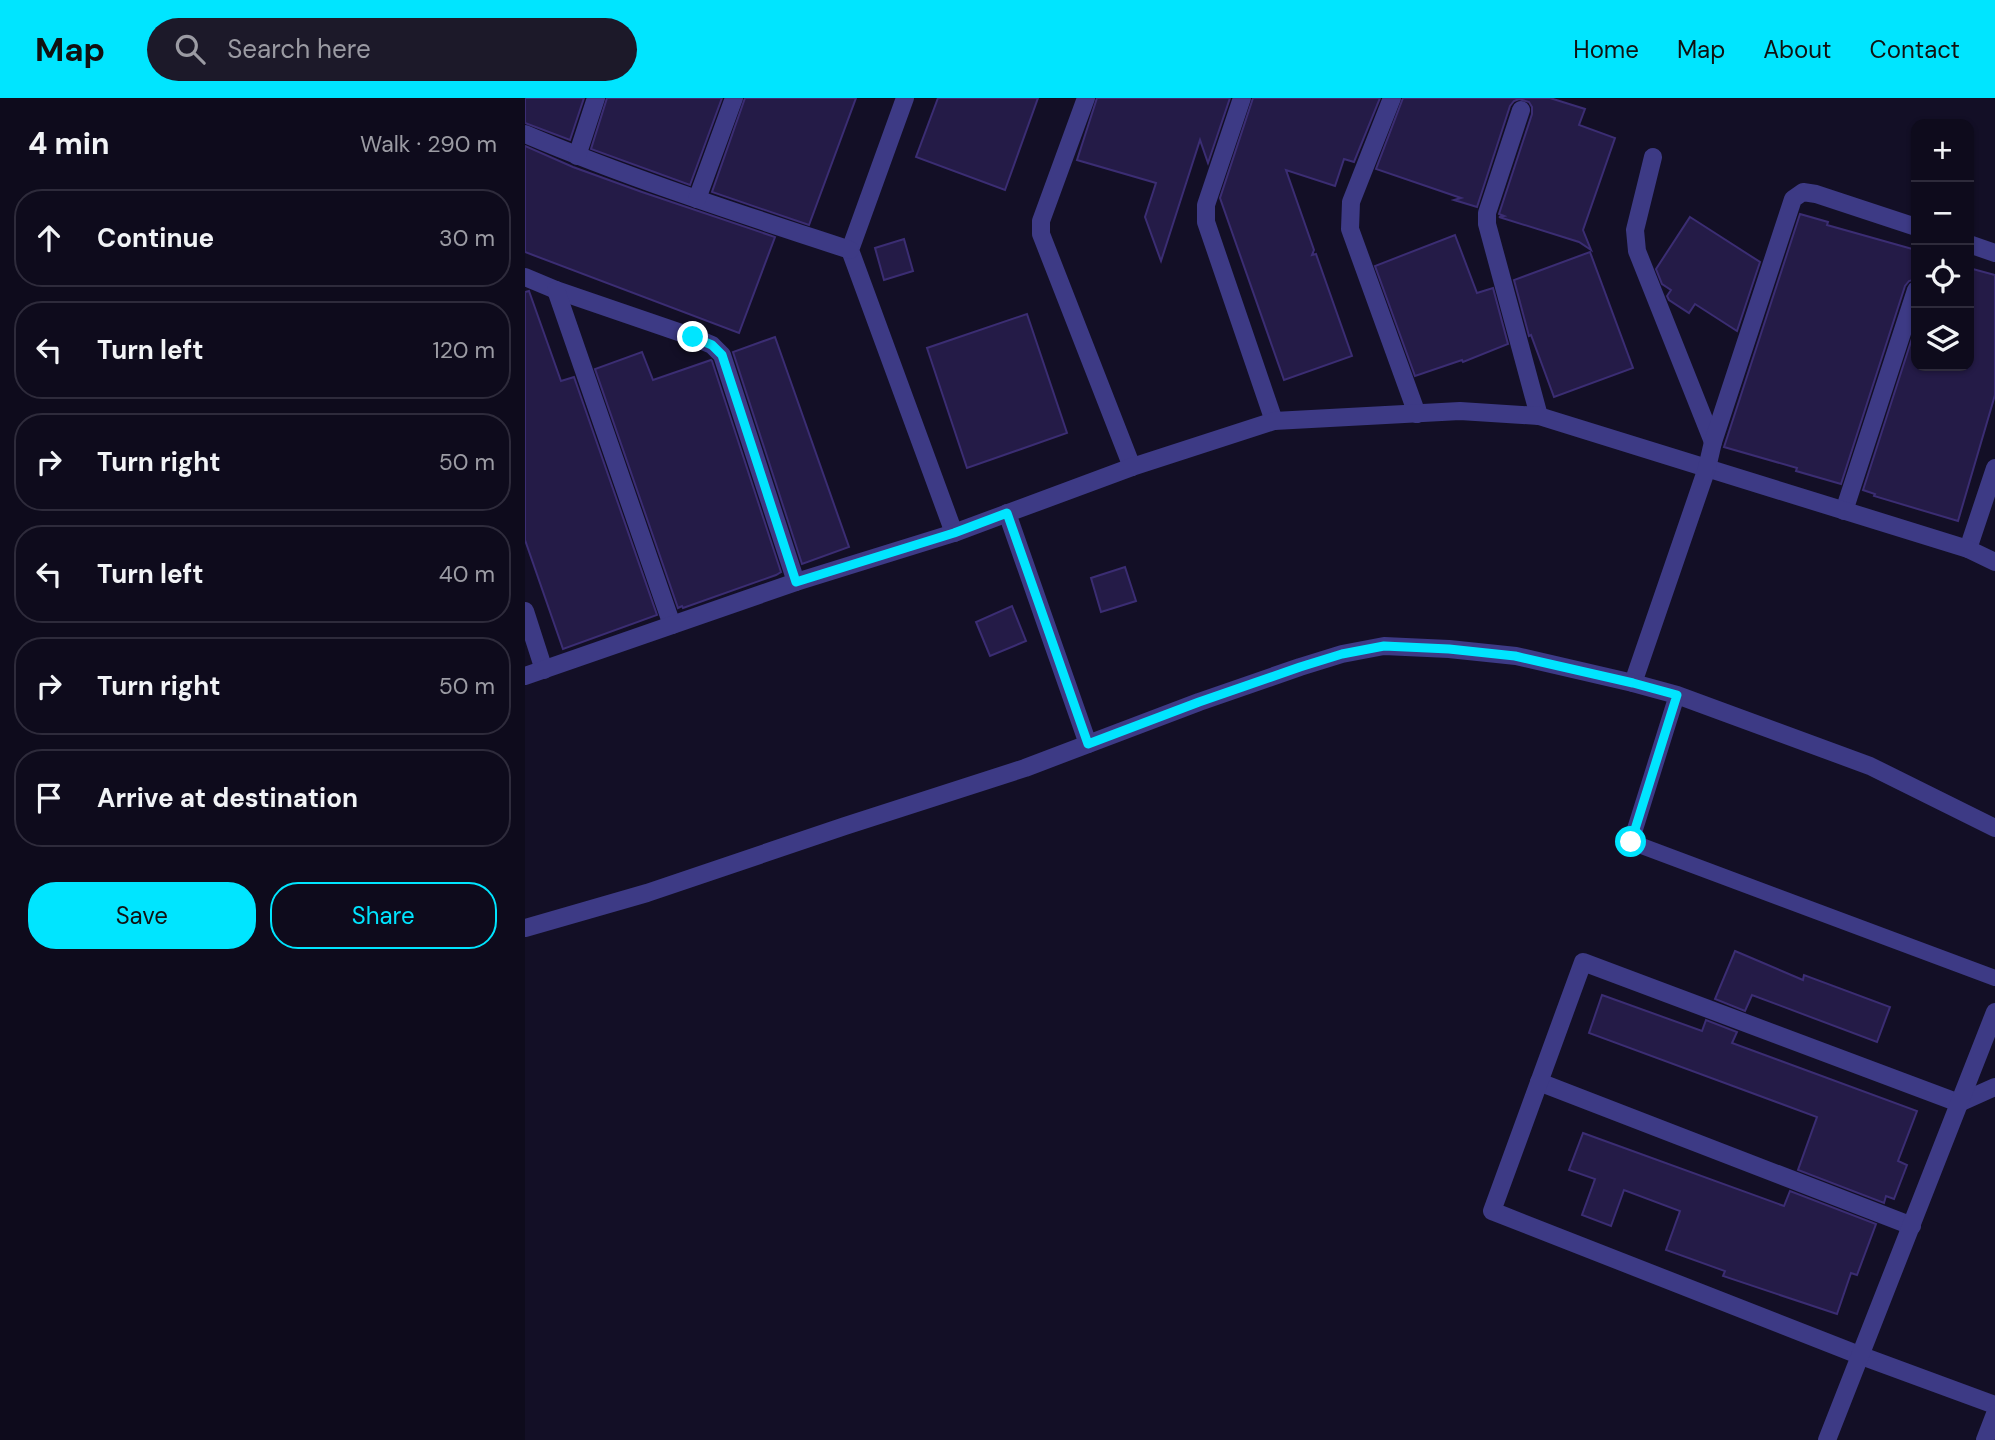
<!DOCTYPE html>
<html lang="en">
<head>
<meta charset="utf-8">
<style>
	:root { --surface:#0e0b1c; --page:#1c1929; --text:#f1f3f6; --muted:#9b9ba3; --line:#2e2b3b; --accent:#00e5ff }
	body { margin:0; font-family:"DM Sans",sans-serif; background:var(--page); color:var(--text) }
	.controls { position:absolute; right:21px; top:21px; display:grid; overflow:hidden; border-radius:14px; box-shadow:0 2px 5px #0004 }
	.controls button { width:63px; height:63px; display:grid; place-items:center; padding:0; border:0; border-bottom:2px solid var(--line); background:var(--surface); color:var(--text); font:35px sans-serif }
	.stop { position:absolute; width:21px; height:21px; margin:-16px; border:5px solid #00e5ff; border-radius:50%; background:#fff }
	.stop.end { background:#00e5ff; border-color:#fff; box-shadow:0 2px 7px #0008 }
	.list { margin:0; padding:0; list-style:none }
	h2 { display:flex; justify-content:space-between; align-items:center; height:91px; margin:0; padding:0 28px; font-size:30px }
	h2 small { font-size:23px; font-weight:400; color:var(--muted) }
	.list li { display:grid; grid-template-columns:46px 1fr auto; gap:21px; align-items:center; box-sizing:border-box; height:98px; margin:0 14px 14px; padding:0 14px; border:2px solid var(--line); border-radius:28px }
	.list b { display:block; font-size:26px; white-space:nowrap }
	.list em { font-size:23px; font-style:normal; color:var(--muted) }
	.actions { display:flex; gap:14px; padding:21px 28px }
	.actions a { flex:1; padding:16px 0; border:2px solid var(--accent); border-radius:28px; text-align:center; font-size:24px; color:var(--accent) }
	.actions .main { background:var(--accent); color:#111 }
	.icon { flex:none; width:38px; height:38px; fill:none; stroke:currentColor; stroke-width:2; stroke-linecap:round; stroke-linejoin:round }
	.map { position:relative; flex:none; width:1470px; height:1342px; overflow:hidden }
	header { display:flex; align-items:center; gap:42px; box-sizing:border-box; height:98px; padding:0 35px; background:var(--accent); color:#111 }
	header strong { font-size:33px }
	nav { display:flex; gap:38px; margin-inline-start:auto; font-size:24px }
	.search { width:490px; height:63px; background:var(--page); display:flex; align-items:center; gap:18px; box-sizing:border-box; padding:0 24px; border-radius:38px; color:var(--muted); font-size:26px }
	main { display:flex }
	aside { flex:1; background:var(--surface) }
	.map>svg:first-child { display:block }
</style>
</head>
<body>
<header>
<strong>Map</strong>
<div class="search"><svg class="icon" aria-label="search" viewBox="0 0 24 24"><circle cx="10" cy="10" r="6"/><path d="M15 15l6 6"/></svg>Search here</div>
<nav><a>Home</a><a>Map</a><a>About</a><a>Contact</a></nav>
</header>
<main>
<aside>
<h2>4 min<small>Walk · 290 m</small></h2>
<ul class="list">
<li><svg class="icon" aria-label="ahead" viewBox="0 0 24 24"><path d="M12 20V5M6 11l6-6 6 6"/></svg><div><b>Continue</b></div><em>30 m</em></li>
<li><svg class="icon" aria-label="left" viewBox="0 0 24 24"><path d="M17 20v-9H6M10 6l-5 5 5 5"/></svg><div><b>Turn left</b></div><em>120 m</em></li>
<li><svg class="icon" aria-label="right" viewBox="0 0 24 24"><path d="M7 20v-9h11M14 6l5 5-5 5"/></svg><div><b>Turn right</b></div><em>50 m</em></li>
<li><svg class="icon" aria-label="left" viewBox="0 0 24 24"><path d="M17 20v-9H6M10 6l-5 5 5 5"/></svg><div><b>Turn left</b></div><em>40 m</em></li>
<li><svg class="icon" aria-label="right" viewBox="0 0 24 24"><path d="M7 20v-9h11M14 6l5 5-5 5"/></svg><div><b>Turn right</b></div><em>50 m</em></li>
<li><svg class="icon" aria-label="arrive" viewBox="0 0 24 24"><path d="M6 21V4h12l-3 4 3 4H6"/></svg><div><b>Arrive at destination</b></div></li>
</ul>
<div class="actions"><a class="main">Save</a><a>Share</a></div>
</aside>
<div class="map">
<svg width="1470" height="1342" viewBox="0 0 1470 1342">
	<rect width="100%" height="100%" fill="#130f26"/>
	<g fill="#241b47" stroke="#3b2d73" stroke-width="2">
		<polygon points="0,0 59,0 45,42 0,25"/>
		<polygon points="82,0 197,0 165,87 66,51"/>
		<polygon points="220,0 331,0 284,127 187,94"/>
		<polygon points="413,0 513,0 480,92 391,59"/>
		<polygon points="572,0 705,0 683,65 675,42 636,163 620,119 631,85 552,62"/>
		<polygon points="728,0 855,0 829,64 819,61 810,88 761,72 789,152 787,157 791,156 827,258 759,282 695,100"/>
		<polygon points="878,0 1025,0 1060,11 1054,27 1090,40 1058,132 1066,152 1054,144 974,119 979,118 974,116 1007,16 1007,9 1004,4 994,1 989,3 985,8 952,109 929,102 936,100 851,71"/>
		<polygon points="0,48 48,69 117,94 250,139 214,235 0,154"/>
		<polygon points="1275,116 1303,124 1302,127 1391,152 1391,181 1384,183 1380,188 1316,386 1271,373 1272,370 1199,349"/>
		<polygon points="1165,119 1235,164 1212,233 1170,206 1164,215 1144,202 1142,198 1146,192 1137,186 1131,171"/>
		<polygon points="930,137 952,195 968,190 983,246 938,264 937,262 890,278 850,168"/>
		<polygon points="379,141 388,173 359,182 350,150"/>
		<polygon points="1065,154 1108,270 1029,299 1006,237 1004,238 989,182"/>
		<polygon points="1444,170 1470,177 1470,297 1433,423 1349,398 1350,396 1338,392 1391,228 1391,268 1444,268"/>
		<polygon points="4,193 36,283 49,279 132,517 38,551 0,442 0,194"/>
		<polygon points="502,216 542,335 442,370 402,250"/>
		<polygon points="250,239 324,449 277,466 208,254"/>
		<polygon points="117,254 128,282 186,262 187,263 256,474 251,477 158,510 157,508 153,510 70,271"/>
		<polygon points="600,469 611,503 576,514 566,480"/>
		<polygon points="487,508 501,543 465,558 451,524"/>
		<polygon points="1210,853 1278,882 1279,877 1365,909 1352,944 1227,897 1220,913 1190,901"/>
		<polygon points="1077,897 1177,933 1181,922 1212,934 1207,945 1392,1013 1373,1063 1382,1067 1369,1101 1361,1098 1359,1105 1273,1072 1292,1019 1064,935"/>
		<polygon points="1058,1035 1259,1108 1265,1093 1351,1126 1332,1177 1326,1175 1312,1216 1198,1178 1200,1173 1141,1152 1155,1113 1099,1092 1086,1128 1057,1117 1070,1081 1044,1072"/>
	</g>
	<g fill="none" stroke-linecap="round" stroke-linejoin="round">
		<polyline stroke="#3d3a85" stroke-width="16" points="1152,597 1106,744 1470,880"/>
		<g stroke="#3d3a85" stroke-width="18">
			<polyline points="380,0 325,152 429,435"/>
			<polyline points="561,0 516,123 516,136 607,369"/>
			<polyline points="717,0 681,107 681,124 749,323"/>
			<polyline points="867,0 826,104 825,131 892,316"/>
			<polyline points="996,12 962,115 962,126 1014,318"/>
			<path d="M0,36C106,81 216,116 325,152"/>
			<polyline points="52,58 71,0"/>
			<polyline points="1128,59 1110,132 1112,153 1188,344"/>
			<polyline points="172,101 209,0"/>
			<polyline points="1444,146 1470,155"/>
			<polyline points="0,179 31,192 168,239 187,247 197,257 271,484"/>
			<polyline points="31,192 147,527"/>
			<polyline points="1319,413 1391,192"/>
			<polyline points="482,415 563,646"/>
			<polyline points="1443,451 1470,370"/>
			<polyline points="0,513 19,572"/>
			<polyline points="0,578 271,484 429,435 607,369 749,323 935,313 1014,318 1443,451 1470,464"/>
			<polyline points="1108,585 1182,370 1188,344 1268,101 1278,94 1291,96 1391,129"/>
			<polyline points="1014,984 1387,1128"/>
			<polyline points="1470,989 1434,1005 1058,864 967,1113 1334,1257 1470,1307"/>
			<polyline points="1302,1342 1470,914"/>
			<polyline points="1460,1342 1470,1316"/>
		</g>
		<polyline stroke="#3d3a85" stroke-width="18" points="0,830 122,795 320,728 500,670 674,604 775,569 817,556 859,548 924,551 991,558 1108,585 1152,597 1345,668 1470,730"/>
	</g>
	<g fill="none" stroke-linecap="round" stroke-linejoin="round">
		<polyline stroke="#00e5ff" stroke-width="9" points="168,239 187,247 197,257 271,484 429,435 482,415 563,646 674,604 775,569 817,556 859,548 924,551 990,558 1108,585 1152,597 1106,744"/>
	</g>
</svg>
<div class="controls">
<button>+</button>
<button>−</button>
<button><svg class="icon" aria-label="locate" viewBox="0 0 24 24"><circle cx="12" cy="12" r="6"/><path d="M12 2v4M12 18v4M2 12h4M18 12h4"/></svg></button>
<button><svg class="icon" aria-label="layers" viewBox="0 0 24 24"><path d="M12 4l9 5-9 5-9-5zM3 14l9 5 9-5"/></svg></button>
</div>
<div class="stop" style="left:1106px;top:744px"></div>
<div class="stop end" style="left:168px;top:239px"></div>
</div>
</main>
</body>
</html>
